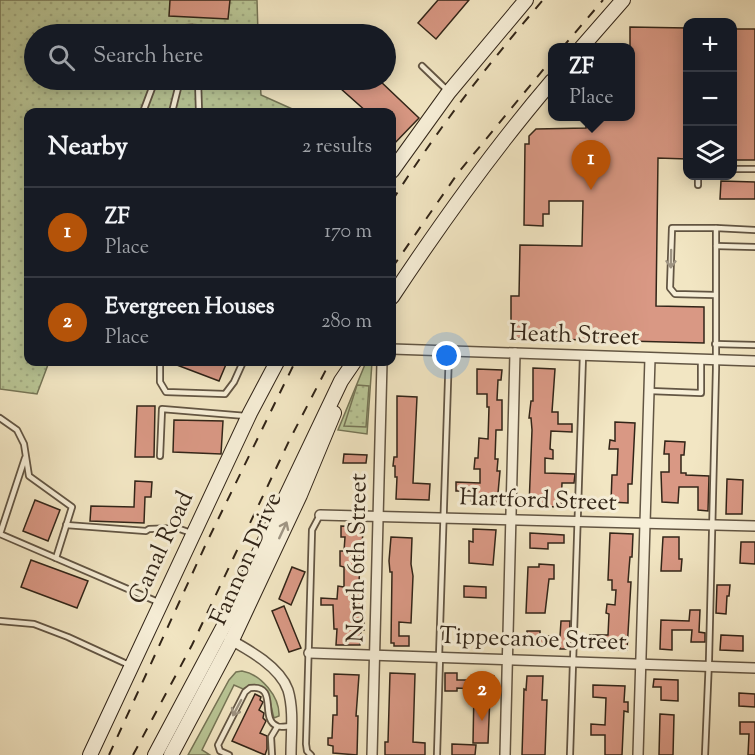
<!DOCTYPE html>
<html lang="en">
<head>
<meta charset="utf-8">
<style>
	:root { --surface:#171b24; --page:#20242c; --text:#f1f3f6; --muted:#9ea1a6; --line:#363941; --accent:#b45309 }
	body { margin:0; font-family:"Sorts Mill Goudy",serif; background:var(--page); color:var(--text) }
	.controls { position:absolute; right:18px; top:18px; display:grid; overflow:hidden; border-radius:12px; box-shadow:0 3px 15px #0003 }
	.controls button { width:54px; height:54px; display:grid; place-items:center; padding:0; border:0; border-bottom:2px solid var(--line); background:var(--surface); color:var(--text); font:30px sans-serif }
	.you { position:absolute; left:447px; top:356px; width:21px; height:21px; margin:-15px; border:4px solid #fff; border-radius:50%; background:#1a73e8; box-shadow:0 0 0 9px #1a73e833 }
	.badge { display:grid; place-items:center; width:39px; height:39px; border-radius:50%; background:var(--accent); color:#fff; font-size:20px; font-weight:700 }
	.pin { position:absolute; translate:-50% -50px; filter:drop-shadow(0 2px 3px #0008) }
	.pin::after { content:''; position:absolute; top:32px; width:21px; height:18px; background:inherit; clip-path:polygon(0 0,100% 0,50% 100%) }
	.popup { position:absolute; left:548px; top:43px; width:87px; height:78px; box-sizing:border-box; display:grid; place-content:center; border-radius:12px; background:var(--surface); filter:drop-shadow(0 2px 4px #0005); font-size:20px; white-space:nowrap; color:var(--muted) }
	.popup b { font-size:22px; color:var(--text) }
	.popup::after { content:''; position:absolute; left:50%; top:100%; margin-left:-12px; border:12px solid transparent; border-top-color:var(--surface) }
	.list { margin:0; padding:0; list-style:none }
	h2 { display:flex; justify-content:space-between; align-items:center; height:78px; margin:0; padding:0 24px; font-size:26px }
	h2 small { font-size:20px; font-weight:400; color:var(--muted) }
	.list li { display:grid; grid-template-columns:39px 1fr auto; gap:18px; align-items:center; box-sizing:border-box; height:90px; padding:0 24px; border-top:2px solid var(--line) }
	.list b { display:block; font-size:22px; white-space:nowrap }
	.list p { margin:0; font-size:20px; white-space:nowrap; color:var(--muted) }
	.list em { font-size:20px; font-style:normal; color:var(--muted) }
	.icon { flex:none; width:33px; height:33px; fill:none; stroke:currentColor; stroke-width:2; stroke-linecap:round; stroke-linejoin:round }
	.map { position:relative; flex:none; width:755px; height:755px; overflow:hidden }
	.search { position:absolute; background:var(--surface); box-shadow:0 3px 15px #0003; left:24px; top:24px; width:372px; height:66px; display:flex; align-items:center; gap:15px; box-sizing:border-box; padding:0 21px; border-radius:33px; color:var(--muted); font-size:22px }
	.panel { position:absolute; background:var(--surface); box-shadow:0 3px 15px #0003; left:24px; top:108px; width:372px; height:258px; border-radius:12px }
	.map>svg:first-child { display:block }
</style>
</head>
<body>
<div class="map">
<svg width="755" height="755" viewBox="0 0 755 755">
	<defs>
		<pattern id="park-dots" width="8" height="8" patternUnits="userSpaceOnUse" patternTransform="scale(1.5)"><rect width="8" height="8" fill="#b9c595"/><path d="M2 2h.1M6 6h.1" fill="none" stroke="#a0a980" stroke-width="1.8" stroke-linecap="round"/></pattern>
	</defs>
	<rect width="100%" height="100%" fill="#f2e6c3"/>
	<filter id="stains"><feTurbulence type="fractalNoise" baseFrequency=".00333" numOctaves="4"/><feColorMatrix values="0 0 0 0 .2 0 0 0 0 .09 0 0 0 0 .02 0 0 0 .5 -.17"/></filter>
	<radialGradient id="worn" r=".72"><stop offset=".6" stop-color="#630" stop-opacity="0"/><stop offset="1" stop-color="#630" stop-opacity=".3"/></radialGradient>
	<g fill="#b9c595" stroke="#767556" stroke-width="1.5">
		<polygon points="366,362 372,362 367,434 338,430"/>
		<path d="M242,671C261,674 280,697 279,716L274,718C269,702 272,685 250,685L243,689L234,685L202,750L210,755H188L229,680L236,672Z"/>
	</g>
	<g fill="url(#park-dots)" stroke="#767556" stroke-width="1.5">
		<polygon points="0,0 257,0 258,34 34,34 34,80 260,80 261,95 299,112 28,112 28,362 49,362 37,394 0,389"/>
		<polygon points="357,385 369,386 366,427 344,426"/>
	</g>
	<g fill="#d99884" stroke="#322518" stroke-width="1.5">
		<polygon points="170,0 230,0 228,19 169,16"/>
		<polygon points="438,0 469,0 436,39 418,23"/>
		<polygon points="630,27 687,28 687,159 658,158 656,306 704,307 704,343 511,338 511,296 519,296 520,245 582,246 583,201 549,201 549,214 543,214 543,226 524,225 525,144 529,144 529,136 536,129 586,128 586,117 630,117"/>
		<rect x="732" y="29" width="23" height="131"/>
		<polygon points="331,80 366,80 371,85 376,80 379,80 419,118 392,146 392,112 367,112"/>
		<polygon points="721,181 755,182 755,199 720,199"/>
		<polygon points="169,362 227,362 219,381"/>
		<polygon points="533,368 555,369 552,412 558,412 558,424 572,424 572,432 551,431 550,449 553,450 553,459 545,458 545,473 575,474 574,483 562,483 561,507 529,506 532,430 531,418 529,418 531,401 533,401"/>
		<polygon points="477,369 502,370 501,380 498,380 497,400 502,400 502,430 496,430 495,459 498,459 497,471 500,471 497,504 471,503 471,491 456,491 456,482 480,483 480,469 474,469 475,458 478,458 479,438 488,439 489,407 487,407 487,394 477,394"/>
		<polygon points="397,396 417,397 413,483 430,484 429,500 396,499 397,477 395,477 395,466 393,466 394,457 397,457"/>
		<polygon points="137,406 155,406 154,457 135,457"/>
		<polygon points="174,420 223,421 221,454 173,452"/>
		<polygon points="615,422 635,423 632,484 628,484 628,503 611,502 612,475 617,475 618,449 609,449 610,440 615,441"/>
		<polygon points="665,441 685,442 684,455 681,455 681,473 686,473 686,475 709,476 708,511 698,510 698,487 679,487 678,503 662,502 661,472 669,472 669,454 664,454"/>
		<polygon points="344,454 367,455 366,463 343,463"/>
		<polygon points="727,479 743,480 742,514 726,514"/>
		<polygon points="135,481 152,482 151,497 145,497 144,523 90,521 91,506 134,507"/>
		<polygon points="35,500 60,510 48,541 23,531"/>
		<polygon points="341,526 363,527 362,549 360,549 359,587 361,587 360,598 363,598 361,622 364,622 364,630 361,630 360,645 336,645 337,629 334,629 333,605 321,605 321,598 337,599 338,586 344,587 344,567 340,566 340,551 344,551 345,537 341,537"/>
		<polygon points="473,529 496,530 493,565 469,563 469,541 473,542"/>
		<polygon points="530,533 564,535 564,543 548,543 548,549 530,548"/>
		<polygon points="610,533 633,534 632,557 630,557 629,569 628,582 631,582 627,650 590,648 590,635 608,635 609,614 606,613 607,604 615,605 616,590 612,590 612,580 608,580"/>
		<polygon points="391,537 412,538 411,564 413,576 411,623 399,622 399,636 409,636 409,646 394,646 394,643 391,643 392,572 390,572 389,561"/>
		<polygon points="663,537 679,537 679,559 682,559 681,571 661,571"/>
		<polygon points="741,542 755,542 755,564 740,563"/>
		<polygon points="31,560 88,581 77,608 21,587"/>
		<polygon points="539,564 554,565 554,579 549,579 545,613 526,613 528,567 539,567"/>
		<polygon points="292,567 305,572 291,605 279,599"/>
		<polygon points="717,585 730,585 729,596 727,596 726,614 716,613"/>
		<polygon points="464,586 486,587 486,598 464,597"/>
		<polygon points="284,606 301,648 289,652 272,611"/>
		<polygon points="690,610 700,610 699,632 705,633 705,642 691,642 692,630 672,630 672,650 660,649 661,620 689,621"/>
		<polygon points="561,621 570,621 569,649 560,649 560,646 526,645 527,631 540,631 540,636 560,636"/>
		<polygon points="721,635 743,636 743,651 720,650"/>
		<polygon points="390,673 415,674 413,742 425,743 425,755 385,755 385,742 388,742"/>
		<polygon points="445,673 457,673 457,680 476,680 476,675 494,676 492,695 490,695 488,743 473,743 474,689 457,688 457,691 445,691"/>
		<polygon points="334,674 359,675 356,716 358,716 357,755 333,753 333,746 328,745 328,738 332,738 333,715 337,715 337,696 334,696"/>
		<polygon points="527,676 543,676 542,700 547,700 545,755 522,755 524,689 526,690"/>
		<polygon points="654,679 678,680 678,701 661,700 661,687 653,687"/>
		<polygon points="593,685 625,686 624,702 628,702 628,712 624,711 622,755 605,755 605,735 591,735 591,724 605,725 606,698 593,697"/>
		<polygon points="739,693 755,694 755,707 739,706"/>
		<polygon points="255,694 261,697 260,700 263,702 259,710 264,713 263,718 266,721 260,733 267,736 267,749 265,755 232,741"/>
		<polygon points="660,714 674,715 673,755 659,755"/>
		<polygon points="740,722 755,722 755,755 748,755 749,734 740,734"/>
		<polygon points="452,744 476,745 475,755 452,755"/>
	</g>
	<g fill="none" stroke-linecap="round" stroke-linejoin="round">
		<defs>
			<g id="lane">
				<path d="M173,34C180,25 207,26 214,34"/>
				<polyline points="422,66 447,90"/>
				<polyline points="198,80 199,112"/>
				<polyline points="143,112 155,80"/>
				<polyline points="172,112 180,80"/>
				<polyline points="732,169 755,169"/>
				<polyline points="698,185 698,176"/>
				<polyline points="716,246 755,247"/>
				<polyline points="715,295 675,294 670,288 672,228 716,228"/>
				<polyline points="715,344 755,345"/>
				<polyline points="160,362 160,382 166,392 225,394 234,382 243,362"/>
				<polyline points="650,391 701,393 701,360"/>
				<polyline points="0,418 17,430 24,444 29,476 72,507 56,558"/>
				<polyline points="160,456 162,409 246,416"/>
				<polyline points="25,458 0,534 158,602"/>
				<polyline points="66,525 146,531 149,529 177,528 191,533"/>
				<polyline points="0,621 34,624 68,637 129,665"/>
				<polyline points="439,657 449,351"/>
				<path d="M229,755L220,751L218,745L245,692L250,688C279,684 259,719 277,726C280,728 287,726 291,726"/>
				<polyline points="272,755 271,737 277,727"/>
				<polyline points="311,755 307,751 306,744 312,530 320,515"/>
				<polyline points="437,755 440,657"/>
				<polyline points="570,755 583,355"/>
				<polyline points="705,755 709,659 716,369 716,228 755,230"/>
			</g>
			<g id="street">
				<polyline points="392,349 755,361"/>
				<polyline points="320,515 755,526"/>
				<path d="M229,639C249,650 280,667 288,690C294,710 291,734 291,755"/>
				<polyline points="309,653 755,668"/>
				<polyline points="372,755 382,362"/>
				<polyline points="505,755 515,353"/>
				<polyline points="638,755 650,358"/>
			</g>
			<g id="secondary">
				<polyline points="581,48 623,0"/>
				<polyline points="392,171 449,92 526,0"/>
				<path d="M392,297C441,223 493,150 552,81"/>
				<polyline points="90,755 250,413 277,362"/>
				<polyline points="155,755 228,618 341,381 354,362"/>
				<polyline points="171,755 232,640 300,495 334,413"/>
			</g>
		</defs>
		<use href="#lane" stroke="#625543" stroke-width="8"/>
		<use href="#street" stroke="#625543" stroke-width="12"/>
		<use href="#secondary" stroke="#322518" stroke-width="16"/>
		<use href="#lane" stroke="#f7efd8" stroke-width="4.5"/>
		<use href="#street" stroke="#f7efd8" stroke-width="9"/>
		<use href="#secondary" stroke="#f7efd8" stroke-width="14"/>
		<g stroke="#322518" stroke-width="2" stroke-dasharray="10 10" stroke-linecap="butt">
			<polyline points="562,48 603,0"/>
			<path d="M392,201C437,130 488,64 543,0"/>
			<polyline points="392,268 458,173 552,59"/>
			<polyline points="109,755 205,546 295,362"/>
			<polyline points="133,755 192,645 290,439 330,362"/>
		</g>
	</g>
	<defs><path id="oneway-shaft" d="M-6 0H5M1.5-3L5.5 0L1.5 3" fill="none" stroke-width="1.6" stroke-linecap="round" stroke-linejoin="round" transform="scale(1.5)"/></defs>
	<g stroke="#9e9482">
		<use href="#oneway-shaft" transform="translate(671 259) rotate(91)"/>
		<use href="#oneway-shaft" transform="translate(283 530) rotate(-65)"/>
		<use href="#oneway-shaft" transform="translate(237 708) rotate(118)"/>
	</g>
	<g text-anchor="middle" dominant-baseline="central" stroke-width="6" stroke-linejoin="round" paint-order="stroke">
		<g font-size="24" fill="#322518" stroke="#f7efd8">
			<text transform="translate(574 336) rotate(2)">Heath Street</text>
			<text transform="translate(538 501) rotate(2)">Hartford Street</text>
			<text transform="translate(162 548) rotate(-65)">Canal Road</text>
			<text transform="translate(358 558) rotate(-89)">North 6th Street</text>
			<text transform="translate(247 559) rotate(-66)">Fannon Drive</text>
			<text transform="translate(533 640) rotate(2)">Tippecanoe Street</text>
		</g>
	</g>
	<rect width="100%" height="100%" filter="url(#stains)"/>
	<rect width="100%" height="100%" fill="url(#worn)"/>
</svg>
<div class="controls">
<button>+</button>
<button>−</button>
<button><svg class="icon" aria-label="layers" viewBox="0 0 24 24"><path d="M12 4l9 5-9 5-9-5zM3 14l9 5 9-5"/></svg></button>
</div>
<div class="you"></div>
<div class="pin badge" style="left:591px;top:190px">1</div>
<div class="popup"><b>ZF</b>Place</div>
<div class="pin badge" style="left:482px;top:721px">2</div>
<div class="search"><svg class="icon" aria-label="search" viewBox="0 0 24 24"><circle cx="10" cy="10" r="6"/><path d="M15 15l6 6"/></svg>Search here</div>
<section class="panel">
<h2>Nearby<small>2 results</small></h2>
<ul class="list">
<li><span class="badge">1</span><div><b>ZF</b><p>Place</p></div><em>170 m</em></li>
<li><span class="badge">2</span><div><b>Evergreen Houses</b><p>Place</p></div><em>280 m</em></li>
</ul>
</section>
</div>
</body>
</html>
